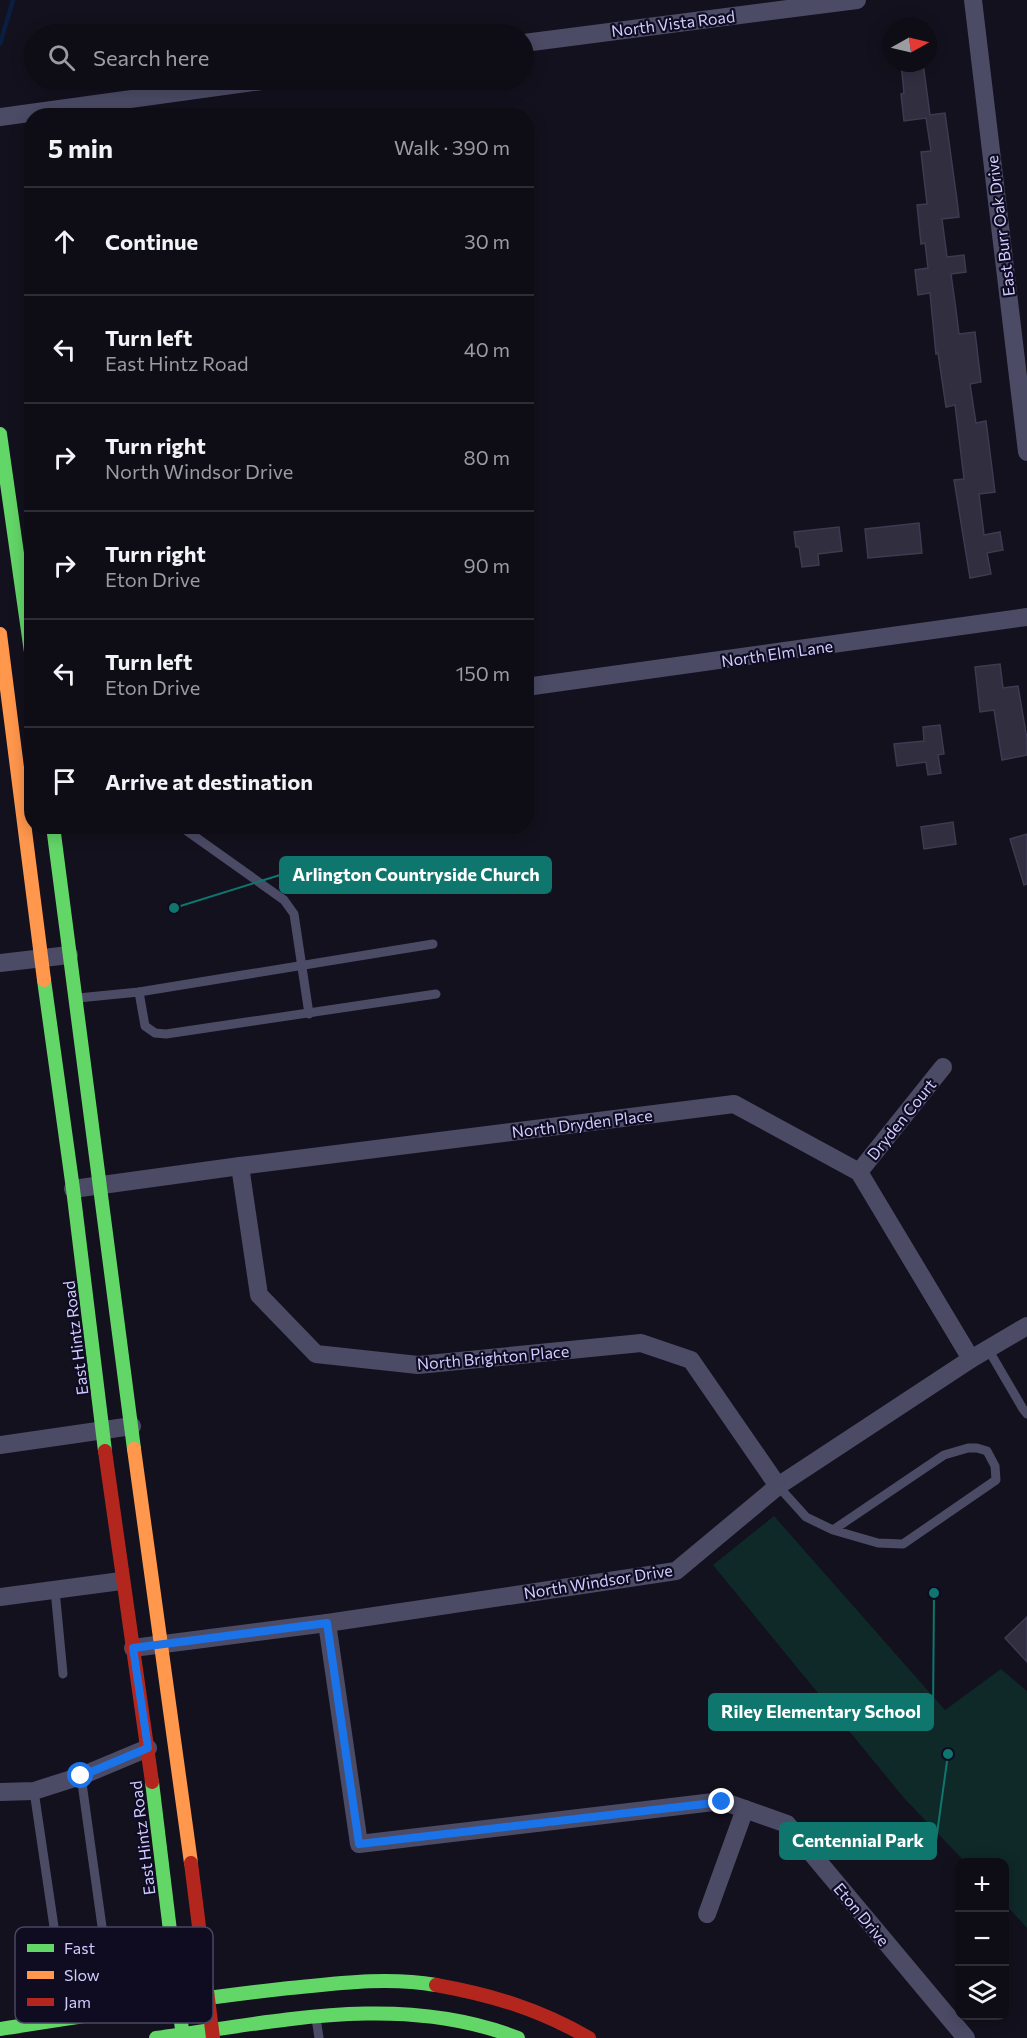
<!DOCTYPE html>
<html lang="en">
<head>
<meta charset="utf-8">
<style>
	:root { --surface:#0e0d16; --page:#17161f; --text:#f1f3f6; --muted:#9b9ca1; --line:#2e2d35 }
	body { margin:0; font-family:Commissioner,sans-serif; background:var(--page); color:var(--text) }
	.controls { position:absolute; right:18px; bottom:18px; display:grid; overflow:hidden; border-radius:12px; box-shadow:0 3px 15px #0003 }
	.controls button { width:54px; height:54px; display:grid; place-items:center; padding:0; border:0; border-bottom:2px solid var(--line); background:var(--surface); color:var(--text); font:30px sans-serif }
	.compass { position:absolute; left:883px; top:18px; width:54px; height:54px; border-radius:50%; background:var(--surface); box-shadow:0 3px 15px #0003; rotate:82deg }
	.stop { position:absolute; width:18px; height:18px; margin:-14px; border:4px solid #1a73e8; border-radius:50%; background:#fff }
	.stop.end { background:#1a73e8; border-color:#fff; box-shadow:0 2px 6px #0008 }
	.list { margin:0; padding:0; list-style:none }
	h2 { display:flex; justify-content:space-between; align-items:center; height:78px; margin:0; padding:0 24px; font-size:26px }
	h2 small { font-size:20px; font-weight:400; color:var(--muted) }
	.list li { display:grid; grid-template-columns:39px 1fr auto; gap:18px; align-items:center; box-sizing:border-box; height:108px; padding:0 24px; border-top:2px solid var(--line) }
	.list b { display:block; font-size:22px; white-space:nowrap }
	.list p { margin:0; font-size:20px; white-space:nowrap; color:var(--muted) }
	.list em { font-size:20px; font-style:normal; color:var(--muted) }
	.icon { flex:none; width:33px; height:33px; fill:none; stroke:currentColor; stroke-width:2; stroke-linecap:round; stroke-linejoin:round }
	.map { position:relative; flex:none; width:1027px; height:2038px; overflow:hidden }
	.search { position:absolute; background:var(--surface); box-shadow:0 3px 15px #0003; left:24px; top:24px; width:510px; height:66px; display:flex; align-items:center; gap:15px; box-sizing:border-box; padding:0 21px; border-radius:33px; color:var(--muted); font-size:22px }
	.panel { position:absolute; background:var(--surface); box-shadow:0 3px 15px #0003; left:24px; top:108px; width:510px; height:726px; border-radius:24px }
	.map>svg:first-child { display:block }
</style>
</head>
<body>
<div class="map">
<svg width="1027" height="2038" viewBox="0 0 1027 2038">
	<rect width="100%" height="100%" fill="#12111d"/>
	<polygon fill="#0f2828" points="774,1516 945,1710 1001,1669 1027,1691 1027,1928 1005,1904 1004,1862 965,1862 904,1798 713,1565"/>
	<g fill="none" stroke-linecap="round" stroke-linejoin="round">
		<polyline stroke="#091e40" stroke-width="4.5" points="0,44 13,0"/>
	</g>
	<g fill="#302e3f" stroke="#3e3a51" stroke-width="1.5">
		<polygon points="901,63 923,63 930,115 945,113 957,200 959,217 942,219 947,257 964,255 966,272 951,274 956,310 959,334 975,332 981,382 970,384 976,423 986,421 995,492 979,494 984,535 1000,532 1003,550 987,553 991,574 970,578 954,480 964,479 955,405 946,407 938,353 936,354 930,293 918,295 915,270 928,268 925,243 921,244 917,205 927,204 921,152 931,151 926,118 904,121 901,94 904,93"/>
		<polygon points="919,523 922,553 868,558 865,529"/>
		<polygon points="839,527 842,551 818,554 819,565 802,567 799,547 796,547 794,532"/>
		<polygon points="1000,664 1003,688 1018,686 1027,739 1027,755 1002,760 994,710 980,712 975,667"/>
		<polygon points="940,725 944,754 938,755 941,773 928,775 926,762 897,766 894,744 924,741 923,727"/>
		<polygon points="953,822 956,844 924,849 921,827"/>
		<polygon points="1027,834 1027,884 1024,885 1010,839"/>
		<polygon points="1027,1617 1027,1662 1005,1638"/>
	</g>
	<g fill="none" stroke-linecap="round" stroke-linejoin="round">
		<g stroke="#4c4b66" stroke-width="9">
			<polyline points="180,826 284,900 294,914 309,1014"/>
			<polyline points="139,992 145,1026 155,1033 166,1034 436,994"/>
			<polyline points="78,998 139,992 433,944"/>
			<polyline points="988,1349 1023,1409 1027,1414"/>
			<polyline points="778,1486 806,1517 833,1530 878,1543 903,1544 996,1480 995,1466 987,1451 977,1448 968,1448 944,1455 833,1530"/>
			<polyline points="55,1590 63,1674"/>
			<polyline points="34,1791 58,1954 105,1948 81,1776"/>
			<polyline points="316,2018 319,2038"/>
		</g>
		<g stroke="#4c4b66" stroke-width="18">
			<polyline points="973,0 1027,452"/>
			<polyline points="524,43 857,0"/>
			<polyline points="0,117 269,80"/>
			<polyline points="526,687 1027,617"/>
			<polyline points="0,963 69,955"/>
			<polyline points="240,1166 259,1295 316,1354 418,1365 641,1343 691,1360 778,1486"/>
			<polyline points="859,1172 943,1067"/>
			<polyline points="73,1189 240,1166 734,1104 859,1172 971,1359"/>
			<polyline points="0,1445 132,1426"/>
			<polyline points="0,1597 121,1581"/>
			<polyline points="327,1623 359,1844 722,1801 787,1824 966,2038"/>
			<polyline points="133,1648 327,1623 676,1571 778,1486 971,1359 1027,1326"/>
			<polyline points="0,1792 34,1791 81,1776 148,1748"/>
			<polyline points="707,1914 745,1809"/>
		</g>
		<g stroke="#63d668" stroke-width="14">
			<polyline points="0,434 32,659"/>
			<polyline points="53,826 134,1449"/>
			<polyline points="44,980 73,1189 105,1451"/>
			<polyline points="152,1782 183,2038"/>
			<path d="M0,2029C93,2015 187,1999 281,1989C332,1984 385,1976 436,1985"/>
			<path d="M156,2038C277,2022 400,1992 518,2038"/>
		</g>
		<g stroke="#ff974d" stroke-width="14">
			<polyline points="0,634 44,980"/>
			<polyline points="134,1449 191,1863"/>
		</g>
		<g stroke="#b3261e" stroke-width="14">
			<polyline points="105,1451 152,1782"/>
			<polyline points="191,1863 213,2038"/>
			<path d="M436,1985C492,1995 539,2009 589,2038"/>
		</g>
	</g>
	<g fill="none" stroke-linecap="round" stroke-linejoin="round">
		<polyline stroke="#1a73e8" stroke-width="8" points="81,1776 148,1748 133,1648 327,1623 359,1844 722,1802"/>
	</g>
	<g text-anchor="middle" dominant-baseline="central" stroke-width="4.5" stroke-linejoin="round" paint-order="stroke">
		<g font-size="16" fill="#d1ccff" stroke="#0f0c22">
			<text transform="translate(673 23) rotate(-7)">North Vista Road</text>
			<text transform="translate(1000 226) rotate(-97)">East Burr Oak Drive</text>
			<text transform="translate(777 653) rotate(-8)">North Elm Lane</text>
			<text transform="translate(901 1119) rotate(-51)">Dryden Court</text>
			<text transform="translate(582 1123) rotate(-7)">North Dryden Place</text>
			<text transform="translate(75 1338) rotate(-97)">East Hintz Road</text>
			<text transform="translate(493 1357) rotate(-5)">North Brighton Place</text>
			<text transform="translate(598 1581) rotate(-9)">North Windsor Drive</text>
			<text transform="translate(142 1838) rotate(-97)">East Hintz Road</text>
			<text transform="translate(862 1914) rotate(50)">Eton Drive</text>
		</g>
	</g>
	<rect x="15" y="1927" width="198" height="96" rx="9" fill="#0f0c22" stroke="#494664" stroke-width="1.5"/>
	<rect x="27" y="1944" width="27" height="8" fill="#63d668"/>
	<rect x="27" y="1971" width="27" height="8" fill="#ff974d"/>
	<rect x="27" y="1998" width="27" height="8" fill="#b3261e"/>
	<g font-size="16" fill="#d1ccff">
		<text x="64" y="1954">Fast</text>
		<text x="64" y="1981">Slow</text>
		<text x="64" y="2008">Jam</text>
	</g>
	<path fill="none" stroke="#0f766e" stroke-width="2" d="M174 908L280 875M934 1593L933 1712M948 1754L936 1841"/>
	<g fill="#0f766e" stroke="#0f0c22" stroke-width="2">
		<circle cx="174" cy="908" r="6"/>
		<circle cx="934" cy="1593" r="6"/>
		<circle cx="948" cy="1754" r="6"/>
	</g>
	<g fill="#0f766e" stroke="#0f766e" stroke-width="2">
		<rect x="280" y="857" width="271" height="36" rx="6"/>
		<rect x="709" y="1694" width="224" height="36" rx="6"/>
		<rect x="780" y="1823" width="156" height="36" rx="6"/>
	</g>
	<g font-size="18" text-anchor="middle" font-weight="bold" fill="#fff">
		<text x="416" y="881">Arlington Countryside Church</text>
		<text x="821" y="1718">Riley Elementary School</text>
		<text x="858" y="1847">Centennial Park</text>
	</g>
</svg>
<div class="controls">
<button>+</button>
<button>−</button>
<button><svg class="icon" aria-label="layers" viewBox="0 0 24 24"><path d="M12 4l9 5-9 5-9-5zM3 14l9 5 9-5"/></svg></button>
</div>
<svg class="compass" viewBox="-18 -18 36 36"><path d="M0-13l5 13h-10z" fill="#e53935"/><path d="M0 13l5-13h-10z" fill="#9b9ca1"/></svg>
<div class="stop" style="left:81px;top:1776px"></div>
<div class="stop end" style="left:722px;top:1802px"></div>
<div class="search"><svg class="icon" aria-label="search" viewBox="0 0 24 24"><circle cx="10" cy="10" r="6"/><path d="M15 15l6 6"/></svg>Search here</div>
<section class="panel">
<h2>5 min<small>Walk · 390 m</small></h2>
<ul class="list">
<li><svg class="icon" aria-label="ahead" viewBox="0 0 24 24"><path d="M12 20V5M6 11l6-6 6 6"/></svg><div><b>Continue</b></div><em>30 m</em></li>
<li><svg class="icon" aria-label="left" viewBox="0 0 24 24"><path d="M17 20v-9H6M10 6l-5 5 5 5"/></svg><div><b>Turn left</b><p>East Hintz Road</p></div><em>40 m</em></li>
<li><svg class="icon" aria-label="right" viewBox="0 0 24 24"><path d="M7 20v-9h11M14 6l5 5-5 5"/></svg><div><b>Turn right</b><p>North Windsor Drive</p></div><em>80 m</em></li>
<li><svg class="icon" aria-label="right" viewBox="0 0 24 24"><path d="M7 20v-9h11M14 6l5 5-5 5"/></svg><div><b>Turn right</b><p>Eton Drive</p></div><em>90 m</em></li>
<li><svg class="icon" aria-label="left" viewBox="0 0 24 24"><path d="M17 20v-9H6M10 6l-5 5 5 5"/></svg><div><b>Turn left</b><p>Eton Drive</p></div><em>150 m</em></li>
<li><svg class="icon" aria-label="arrive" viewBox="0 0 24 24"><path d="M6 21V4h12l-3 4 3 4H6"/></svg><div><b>Arrive at destination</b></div></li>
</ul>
</section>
</div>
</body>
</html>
